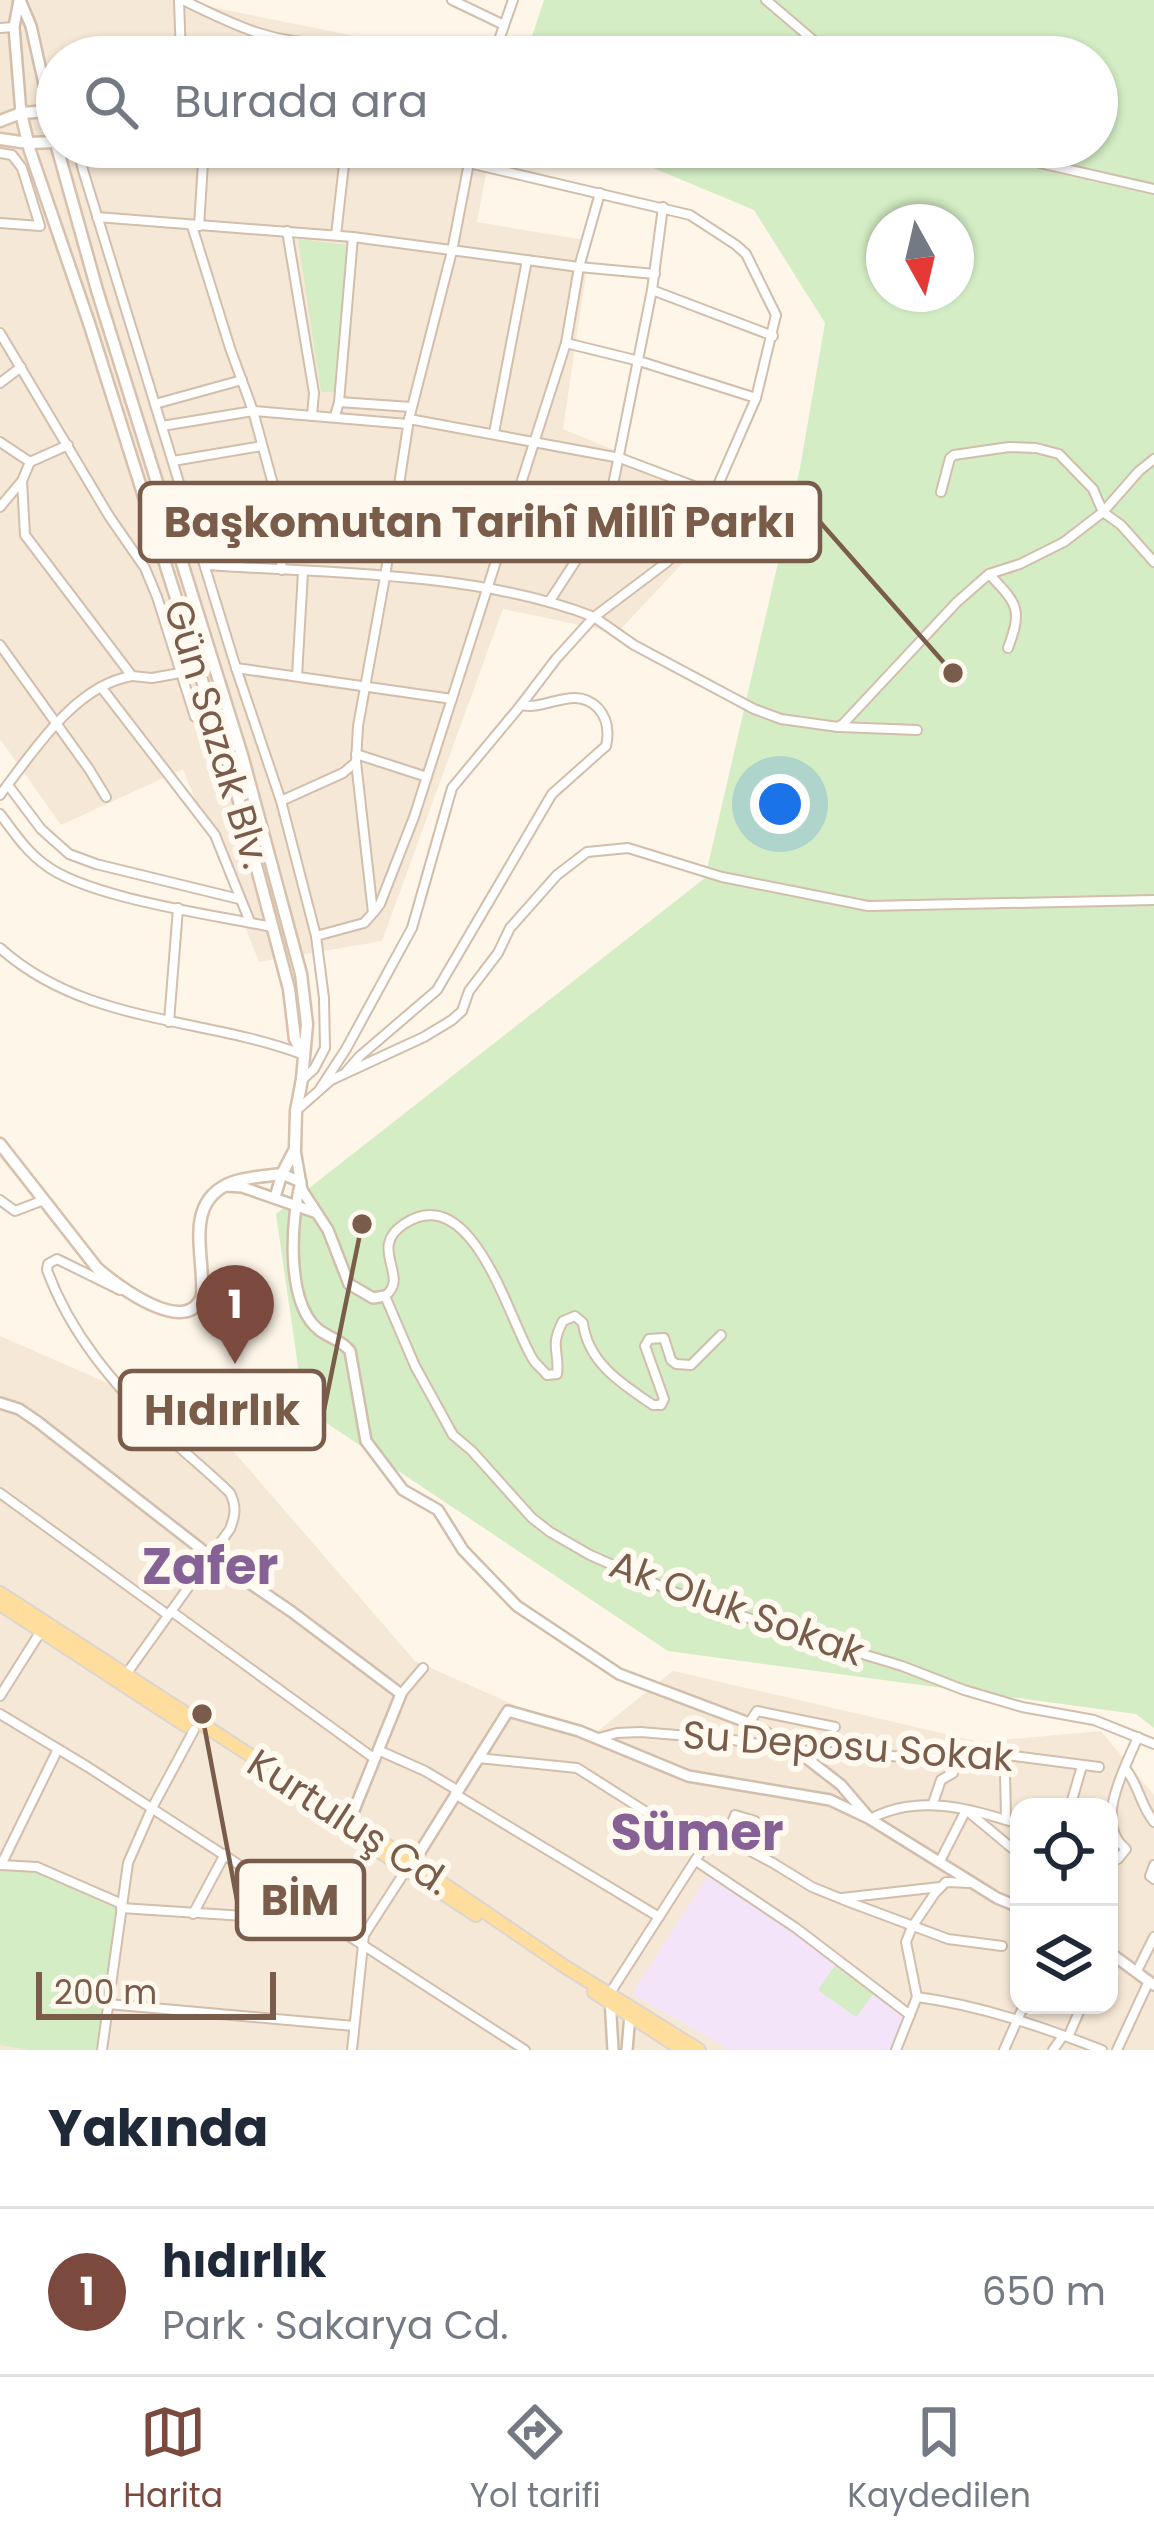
<!DOCTYPE html>
<html lang="tr">
<head>
<meta charset="utf-8">
<style>
	:root { --surface:#fff; --page:#f2f2f3; --text:#1f2937; --muted:#747a83; --line:#e0e1e3; --accent:#7c493e }
	body { margin:0; font-family:Poppins,sans-serif; background:var(--page); color:var(--text) }
	.controls { position:absolute; right:36px; bottom:36px; display:grid; overflow:hidden; border-radius:24px; box-shadow:0 3px 9px #0004 }
	.controls button { width:108px; height:108px; display:grid; place-items:center; padding:0; border:0; border-bottom:3px solid var(--line); background:var(--surface); color:var(--text); font:60px sans-serif }
	.compass { position:absolute; left:866px; top:204px; width:108px; height:108px; border-radius:50%; background:var(--surface); box-shadow:0 3px 9px #0004; rotate:172deg }
	.scale { position:absolute; left:36px; bottom:30px; width:240px; box-sizing:border-box; padding-left:12px; border:6px solid #7a5c4a; border-top:0; font-size:33px; line-height:42px; white-space:nowrap; color:#7a5c4a; -webkit-text-stroke:9px #fff9ef; paint-order:stroke }
	.you { position:absolute; left:780px; top:804px; width:42px; height:42px; margin:-30px; border:9px solid #fff; border-radius:50%; background:#1a73e8; box-shadow:0 0 0 18px #1a73e833 }
	.badge { display:grid; place-items:center; width:78px; height:78px; border-radius:50%; background:var(--accent); color:#fff; font-size:39px; font-weight:700 }
	.pin { position:absolute; translate:-50% -99px; filter:drop-shadow(0 3px 6px #0008) }
	.pin::after { content:''; position:absolute; top:63px; width:42px; height:36px; background:inherit; clip-path:polygon(0 0,100% 0,50% 100%) }
	.list { margin:0; padding:0; list-style:none }
	h2 { display:flex; justify-content:space-between; align-items:center; height:156px; margin:0; padding:0 48px; font-size:51px }
	h2 small { font-size:39px; font-weight:400; color:var(--muted) }
	.list li { display:grid; grid-template-columns:78px 1fr auto; gap:36px; align-items:center; box-sizing:border-box; height:168px; padding:0 48px; border-top:3px solid var(--line) }
	.list b { display:block; font-size:45px; white-space:nowrap }
	.list p { margin:0; font-size:39px; white-space:nowrap; color:var(--muted) }
	.list em { font-size:39px; font-style:normal; color:var(--muted) }
	.icon { flex:none; width:66px; height:66px; fill:none; stroke:currentColor; stroke-width:2; stroke-linecap:round; stroke-linejoin:round }
	.map { position:relative; flex:none; width:1154px; height:2050px; overflow:hidden }
	.search { position:absolute; background:var(--surface); box-shadow:0 3px 9px #0004; left:36px; right:36px; top:36px; height:132px; display:flex; align-items:center; gap:30px; box-sizing:border-box; padding:0 42px; border-radius:66px; color:var(--muted); font-size:45px }
	.sheet { height:324px; background:var(--surface) }
	nav { display:flex; justify-content:space-around; align-items:center; box-sizing:border-box; height:168px; border-top:3px solid var(--line); background:var(--surface); font-size:33px; color:var(--muted) }
	nav a { display:grid; justify-items:center; gap:6px }
	nav .on { color:var(--accent) }
	.map>svg:first-child { display:block }
</style>
</head>
<body>
<div class="map">
<svg width="1154" height="2050" viewBox="0 0 1154 2050">
	<rect width="100%" height="100%" fill="#fef6e8"/>
	<g fill="#f6e8d6" fill-rule="evenodd">
		<polygon points="0,0 176,0 460,57 57,57 57,147 491,147 477,222 591,241 563,429 740,502 617,633 503,609 382,941 259,962 183,769 61,825 0,739"/>
		<path d="M0,1336L215,1430L415,1661L589,1738L673,1671L980,1742L1101,1731L1154,1795V2050H0ZM1019,1807H1109V2005H1019Z"/>
	</g>
	<polygon fill="#f3e4fa" points="710,1872 908,2015 894,2050 731,2050 632,1994"/>
	<g fill="#d4edc5" fill-rule="evenodd">
		<path d="M544,0H1154V1728L1136,1714L668,1651L304,1408L276,1214L705,878L800,468L825,323L754,210L603,147H1097V57H525ZM884,222H956V294H884Z"/>
		<polygon points="298,239 348,245 337,392 321,392"/>
		<polygon points="0,1865 37,1867 122,1904 102,2050 30,2050 0,2045"/>
		<polygon points="836,1964 874,1993 856,2017 818,1990"/>
	</g>
	<g fill="none" stroke-linecap="round" stroke-linejoin="round">
		<defs>
			<g id="minor">
				<polyline points="179,0 181,57"/>
				<path d="M183,0C238,27 272,44 334,44L344,47L352,57"/>
				<polyline points="452,0 504,25"/>
				<polyline points="766,0 833,57"/>
				<polyline points="0,28 14,27"/>
				<polyline points="493,57 513,0"/>
				<polyline points="89,147 82,149 79,154 83,170 236,668 281,801 316,936 324,998 325,1048 314,1069 304,1078"/>
				<polyline points="917,147 925,152 1031,161 1154,189"/>
				<polyline points="0,153 12,155 22,168 40,226 0,223"/>
				<polyline points="97,217 353,237 579,267 655,274"/>
				<polyline points="192,226 230,348 253,411 274,488 282,570"/>
				<polyline points="199,226 204,147"/>
				<polyline points="287,231 314,393 312,415"/>
				<polyline points="336,235 346,147"/>
				<polyline points="652,290 773,336"/>
				<polyline points="0,333 109,516 145,568 157,597 195,717 215,721"/>
				<polyline points="566,343 639,361 756,398"/>
				<polyline points="0,383 21,367"/>
				<polyline points="339,402 411,407"/>
				<polyline points="155,404 242,380"/>
				<polyline points="335,416 339,402 353,237"/>
				<polyline points="409,419 620,458 715,494"/>
				<polyline points="162,426 253,411 408,424"/>
				<polyline points="494,433 527,260"/>
				<polyline points="0,442 30,462"/>
				<polyline points="68,445 30,462 22,481 25,535 132,676 152,678 180,673"/>
				<polyline points="173,461 262,446"/>
				<polyline points="274,488 397,500"/>
				<polyline points="398,490 515,505"/>
				<polyline points="941,492 950,458 954,455 1009,447 1036,448 1059,454 1093,489 1103,512 1121,525 1154,562"/>
				<polyline points="0,507 21,482"/>
				<path d="M205,565C327,573 481,572 594,617L667,562L693,534L708,508L756,398L776,315L746,254L736,245L690,215L469,163"/>
				<path d="M989,574C1017,604 1023,608 1008,648"/>
				<polyline points="549,602 603,519 609,505 652,290 663,207"/>
				<polyline points="0,645 89,769 106,797"/>
				<polyline points="236,668 452,699"/>
				<polyline points="297,676 303,572"/>
				<polyline points="101,687 215,835 250,922"/>
				<polyline points="521,705 556,659 594,617 634,645 754,709 781,719 838,727 843,724 957,602 989,574 1020,564 1064,542 1103,512 1139,471 1154,459"/>
				<polyline points="839,727 917,730"/>
				<polyline points="356,754 427,777"/>
				<polyline points="8,785 41,829 69,854 96,864 239,899"/>
				<path d="M0,795C33,752 75,685 132,676"/>
				<polyline points="281,801 343,773 355,763"/>
				<path d="M0,814C13,831 26,851 44,864C87,898 215,915 272,927"/>
				<polyline points="374,912 380,904 414,817 566,343 579,267 600,193"/>
				<polyline points="316,936 364,923 373,913 356,762 358,726 385,577 409,419 452,251 469,163 467,147"/>
				<path d="M0,948C86,1025 202,1016 304,1055"/>
				<polyline points="169,1022 178,908"/>
				<path d="M320,1089L346,1049L412,928L452,788L521,705C546,711 575,684 598,708C608,719 609,733 606,746L552,794L437,990L360,1056L346,1072"/>
				<polyline points="297,1110 331,1080 424,1037 452,1020 462,1011 469,991 498,953 510,928 557,875 587,852 628,848 722,877 868,906 1154,900"/>
				<polyline points="0,1200 15,1211 44,1200"/>
				<path d="M120,1290L57,1259L48,1264L47,1270C70,1333 113,1384 161,1430C183,1452 208,1471 230,1493C237,1507 235,1516 230,1529L127,1673"/>
				<path d="M721,1335L691,1365L676,1364L671,1360L664,1338L649,1339L645,1346L664,1399L661,1405H653C622,1384 588,1363 583,1323L575,1316L563,1321C549,1347 560,1352 557,1374L547,1375C543,1370 538,1366 534,1361C510,1325 474,1178 404,1224C367,1248 411,1277 385,1296L415,1366L453,1435L472,1451L532,1518L550,1532L590,1555L674,1592L774,1627L902,1666L964,1690L1022,1707L1094,1720L1154,1744"/>
				<polyline points="0,1493 168,1615"/>
				<polyline points="171,1611 375,1759"/>
				<polyline points="401,1694 423,1668"/>
				<polyline points="0,1696 41,1631"/>
				<polyline points="0,1714 88,1767 525,2050"/>
				<polyline points="749,1723 757,1711 835,1727"/>
				<polyline points="599,1738 617,1733 640,1732 727,1739 796,1750 906,1757 970,1758 1006,1755 1099,1767"/>
				<polyline points="378,1750 425,1771 457,1790"/>
				<polyline points="478,1758 577,1768 703,1848"/>
				<polyline points="977,1760 1005,1771 1006,1820"/>
				<path d="M1125,1768C1140,1787 1139,1803 1154,1822"/>
				<polyline points="455,1794 659,1917"/>
				<polyline points="933,1803 941,1780 953,1773 957,1758"/>
				<polyline points="1070,1807 1082,1766"/>
				<path d="M870,1819C919,1793 970,1809 1019,1824"/>
				<polyline points="726,1838 773,1863 812,1887 849,1902 948,1939 1002,1946"/>
				<polyline points="696,1861 796,1928 910,2015"/>
				<polyline points="940,1861 966,1810 1019,1854"/>
				<polyline points="1,1865 58,1749"/>
				<polyline points="1,1865 37,1867 122,1904"/>
				<polyline points="1019,1865 1019,1873"/>
				<polyline points="1154,1865 1150,1876 1154,1879"/>
				<path d="M1109,1866L1110,1861L1118,1859L1126,1849C1093,1823 1125,1768 1138,1737"/>
				<polyline points="842,1898 940,1887"/>
				<polyline points="121,1908 324,1921"/>
				<polyline points="193,1914 225,1854"/>
				<polyline points="1137,1971 1154,1937"/>
				<polyline points="610,1993 707,1842 726,1838 735,1815 755,1821"/>
				<path d="M917,1997C979,2005 1043,2027 1102,2050"/>
				<polyline points="108,2004 354,2026"/>
				<polyline points="1068,2037 1082,2005"/>
				<polyline points="102,2050 128,1863 152,1808 194,1730"/>
				<polyline points="352,2050 364,1935 406,1870"/>
				<polyline points="896,2050 917,1997 906,1942 912,1927 935,1893 946,1882 971,1883"/>
				<polyline points="1004,2050 1024,2005"/>
				<polyline points="1053,2050 1063,2036"/>
				<polyline points="1117,2050 1149,1981"/>
			</g>
			<g id="tertiary">
				<polyline points="19,0 14,27 21,113"/>
				<polyline points="20,0 31,26 50,111 57,112"/>
				<polyline points="423,147 467,152"/>
				<polyline points="295,1150 302,1190 328,1230 349,1284 373,1298 385,1296"/>
				<polyline points="225,1186 242,1187 317,1213"/>
				<path d="M275,1197L282,1174L301,1182C291,1218 285,1303 319,1330C330,1338 341,1340 350,1351L366,1441L403,1490L438,1510L463,1550L517,1606L619,1674L749,1723L796,1750L841,1785L870,1819"/>
				<polyline points="0,1403 19,1409 38,1422 210,1556 292,1612 401,1694 350,1820"/>
				<polyline points="413,1863 508,1711 579,1731 688,1776 830,1800 870,1819 997,1898 1019,1907"/>
				<polyline points="1109,1952 1154,1985"/>
				<polyline points="610,1998 613,2050"/>
				<polyline points="627,2050 630,2014"/>
			</g>
			<g id="secondary">
				<polyline points="21,113 30,151 89,323 232,775 280,955 289,989 295,1039 302,1052"/>
				<polyline points="0,121 21,113 50,111 57,146"/>
				<polyline points="0,139 28,143 56,142"/>
				<path d="M0,1144L97,1268C117,1286 187,1338 202,1296C205,1254 182,1201 233,1182C248,1177 266,1176 282,1174L295,1149L296,1111L302,1079L307,1024L301,974L242,755L97,290L57,147"/>
			</g>
			<g id="primary">
				<polyline points="0,1593 350,1820 564,1966 699,2050"/>
				<polyline points="0,1604 185,1725"/>
				<polyline points="308,1804 476,1915"/>
				<polyline points="594,1992 683,2050"/>
			</g>
		</defs>
		<use href="#minor" stroke="#d1beac" stroke-width="12"/>
		<use href="#tertiary" stroke="#d1beac" stroke-width="14"/>
		<use href="#secondary" stroke="#d7c0ac" stroke-width="15"/>
		<use href="#primary" stroke="#dcd5d0" stroke-width="16"/>
		<use href="#minor" stroke="#fff" stroke-width="8"/>
		<use href="#tertiary" stroke="#fff" stroke-width="9"/>
		<use href="#secondary" stroke="#fff" stroke-width="10"/>
		<use href="#primary" stroke="#ffde9d" stroke-width="12"/>
	</g>
	<g text-anchor="middle" dominant-baseline="central" stroke-width="12" stroke-linejoin="round" paint-order="stroke">
		<g font-size="39" fill="#7a5c4a" stroke="#fff9ef">
			<text transform="translate(217 734) rotate(73)">Gün Sazak Blv.</text>
			<text transform="translate(737 1608) rotate(20)">Ak Oluk Sokak</text>
			<text transform="translate(848 1746) rotate(4)">Su Deposu Sokak</text>
			<text transform="translate(349 1822) rotate(33)">Kurtuluş Cd.</text>
		</g>
		<g font-size="51" font-weight="bold" fill="#866196" stroke="#fff9ef">
			<text x="210" y="1566">Zafer</text>
			<text x="697" y="1832">Sümer</text>
		</g>
	</g>
	<path fill="none" stroke="#7a5c4a" stroke-width="4.5" d="M953 673L820 522M362 1224L324 1410M202 1714L237 1900"/>
	<g fill="#7a5c4a" stroke="#fff9ef" stroke-width="4.5">
		<circle cx="953" cy="673" r="12"/>
		<circle cx="362" cy="1224" r="12"/>
		<circle cx="202" cy="1714" r="12"/>
	</g>
	<g fill="#fff9ef" stroke="#7a5c4a" stroke-width="4.5">
		<rect x="140" y="483" width="680" height="78" rx="12"/>
		<rect x="120" y="1371" width="204" height="78" rx="12"/>
		<rect x="237" y="1861" width="127" height="78" rx="12"/>
	</g>
	<g font-size="42" text-anchor="middle" font-weight="bold" fill="#7a5c4a">
		<text x="480" y="537">Başkomutan Tarihî Millî Parkı</text>
		<text x="222" y="1425">Hıdırlık</text>
		<text x="300" y="1915">BİM</text>
	</g>
</svg>
<div class="controls">
<button><svg class="icon" aria-label="locate" viewBox="0 0 24 24"><circle cx="12" cy="12" r="6"/><path d="M12 2v4M12 18v4M2 12h4M18 12h4"/></svg></button>
<button><svg class="icon" aria-label="layers" viewBox="0 0 24 24"><path d="M12 4l9 5-9 5-9-5zM3 14l9 5 9-5"/></svg></button>
</div>
<svg class="compass" viewBox="-18 -18 36 36"><path d="M0-13l5 13h-10z" fill="#e53935"/><path d="M0 13l5-13h-10z" fill="#747a83"/></svg>
<div class="scale">200 m</div>
<div class="you"></div>
<div class="pin badge" style="left:235px;top:1364px">1</div>
<div class="search"><svg class="icon" aria-label="search" viewBox="0 0 24 24"><circle cx="10" cy="10" r="6"/><path d="M15 15l6 6"/></svg>Burada ara</div>
</div>
<section class="sheet">
<h2>Yakında<small></small></h2>
<ul class="list">
<li><span class="badge">1</span><div><b>hıdırlık</b><p>Park · Sakarya Cd.</p></div><em>650 m</em></li>
</ul>
</section>
<nav>
<a class="on"><svg class="icon" aria-label="map" viewBox="0 0 24 24"><path d="M3 6l6-2 6 2 6-2v14l-6 2-6-2-6 2zM9 4v14M15 6v14"/></svg>Harita</a>
<a><svg class="icon" aria-label="directions" viewBox="0 0 24 24"><path d="M12 3l9 9-9 9-9-9zM9 14v-3h6M13 9l2 2-2 2"/></svg>Yol tarifi</a>
<a><svg class="icon" aria-label="saved" viewBox="0 0 24 24"><path d="M7 4h10v16l-5-4-5 4z"/></svg>Kaydedilen</a>
</nav>
</body>
</html>
